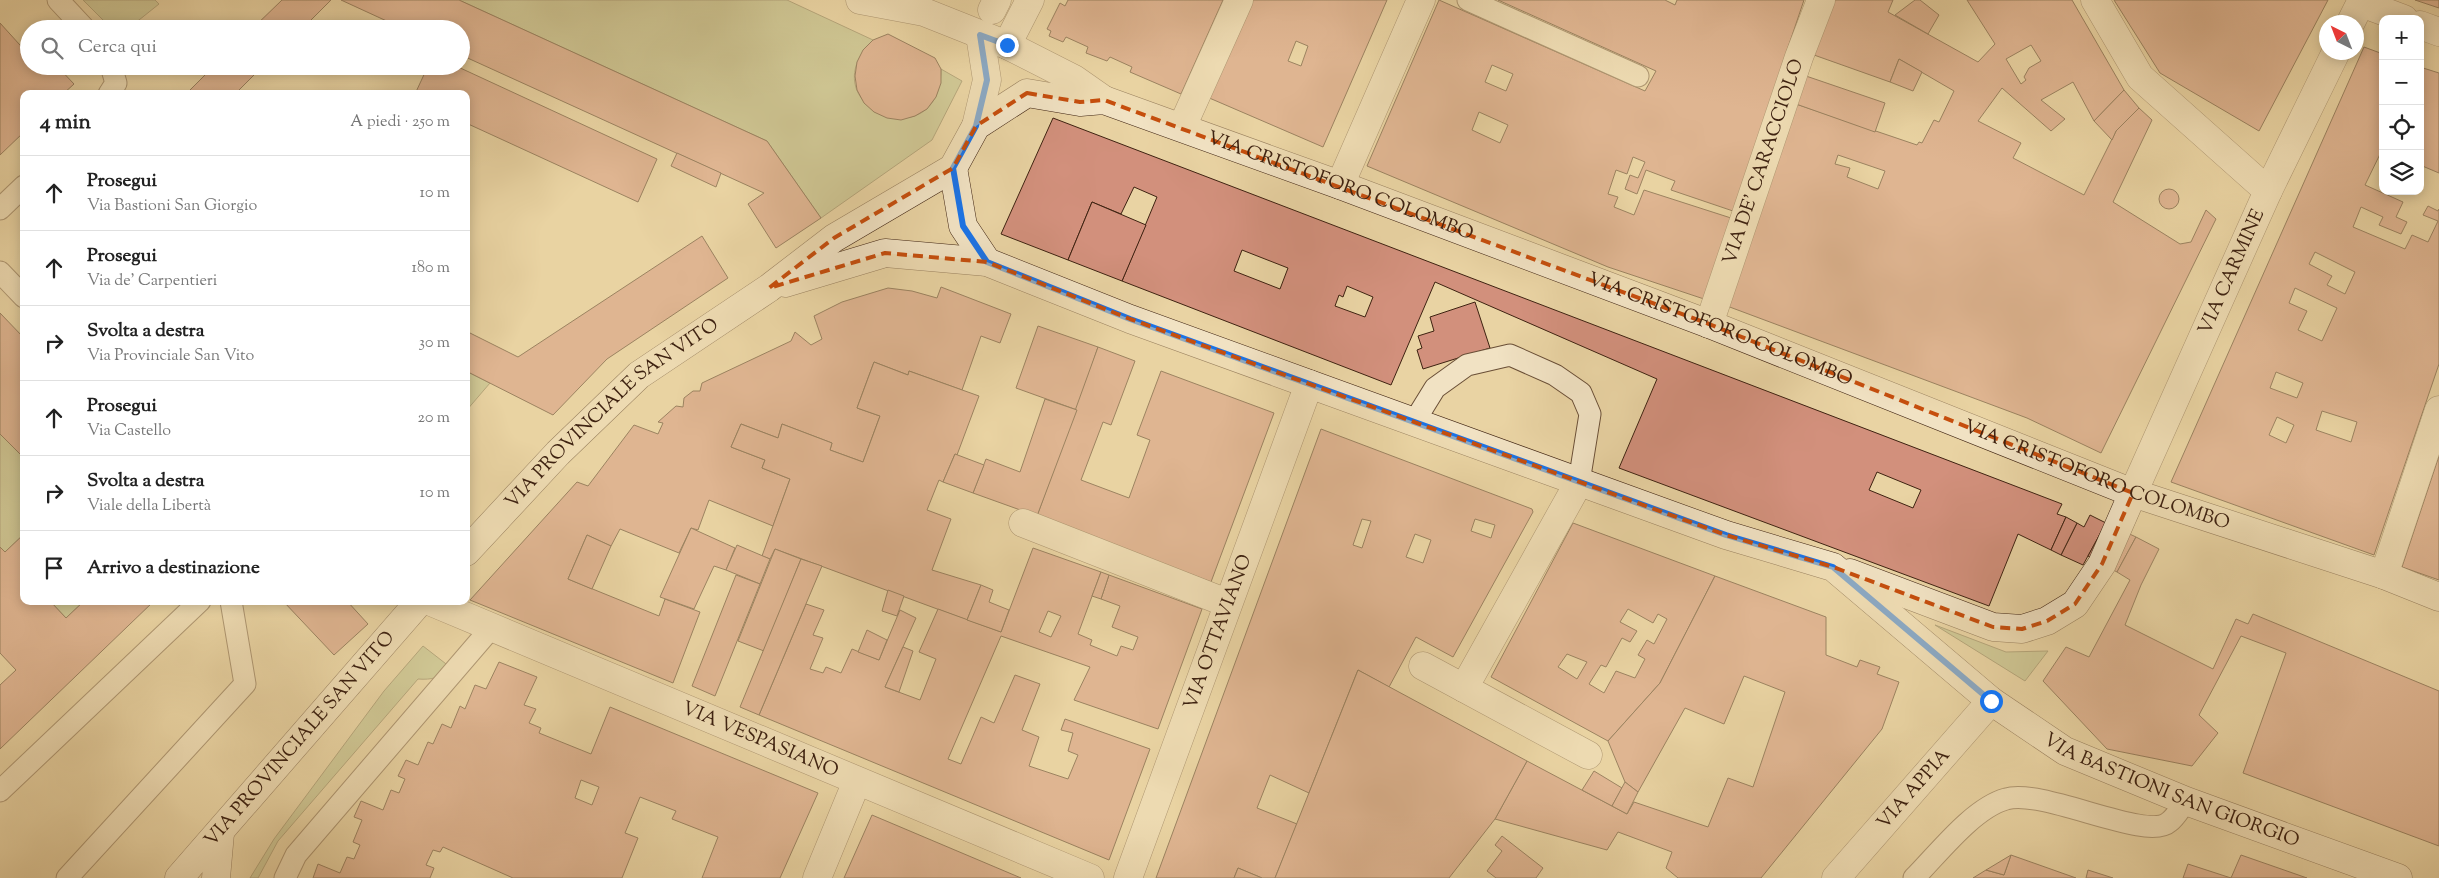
<!DOCTYPE html>
<html lang="it">
<head>
<meta charset="utf-8">
<style>
	:root { --surface:#fff; --page:#f2f2f2; --text:#222; --muted:#767676; --line:#e0e0e0 }
	body { margin:0; font-family:"Sorts Mill Goudy",serif; background:var(--page); color:var(--text) }
	.controls { position:absolute; right:15px; top:15px; display:grid; overflow:hidden; border-radius:10px; box-shadow:0 2px 12px #0003 }
	.controls button { width:45px; height:45px; display:grid; place-items:center; padding:0; border:0; border-bottom:1px solid var(--line); background:var(--surface); color:var(--text); font:25px sans-serif }
	.compass { position:absolute; left:2319px; top:15px; width:45px; height:45px; border-radius:50%; background:var(--surface); box-shadow:0 2px 12px #0003; rotate:318deg }
	.stop { position:absolute; width:15px; height:15px; margin:-11px; border:4px solid #1a73e8; border-radius:50%; background:#fff }
	.stop.end { background:#1a73e8; border-color:#fff; box-shadow:0 1px 5px #0008 }
	.list { margin:0; padding:0; list-style:none }
	h2 { display:flex; justify-content:space-between; align-items:center; height:65px; margin:0; padding:0 20px; font-size:21px }
	h2 small { font-size:16px; font-weight:400; color:var(--muted) }
	.list li { display:grid; grid-template-columns:32px 1fr auto; gap:15px; align-items:center; box-sizing:border-box; height:75px; padding:0 20px; border-top:1px solid var(--line) }
	.list b { display:block; font-size:19px; white-space:nowrap }
	.list p { margin:0; font-size:16px; white-space:nowrap; color:var(--muted) }
	.list em { font-size:16px; font-style:normal; color:var(--muted) }
	.icon { flex:none; width:28px; height:28px; fill:none; stroke:currentColor; stroke-width:2; stroke-linecap:round; stroke-linejoin:round }
	.map { position:relative; flex:none; width:2439px; height:878px; overflow:hidden }
	.search { position:absolute; background:var(--surface); box-shadow:0 2px 12px #0003; left:20px; top:20px; width:450px; height:55px; display:flex; align-items:center; gap:12px; box-sizing:border-box; padding:0 18px; border-radius:28px; color:var(--muted); font-size:19px }
	.panel { position:absolute; background:var(--surface); box-shadow:0 2px 12px #0003; left:20px; top:90px; width:450px; height:515px; border-radius:10px }
	.map>svg:first-child { display:block }
</style>
</head>
<body>
<div class="map">
<svg width="2439" height="878" viewBox="0 0 2439 878">
	<rect width="100%" height="100%" fill="#e9d3a3"/>
	<filter id="stains"><feTurbulence type="fractalNoise" baseFrequency=".004" numOctaves="4"/><feColorMatrix values="0 0 0 0 .2 0 0 0 0 .09 0 0 0 0 .02 0 0 0 .5 -.17"/></filter>
	<radialGradient id="worn" r=".72"><stop offset=".6" stop-color="#630" stop-opacity="0"/><stop offset="1" stop-color="#630" stop-opacity=".3"/></radialGradient>
	<g fill="#b4bd88" stroke="#79704c">
		<polygon points="83,0 155,0 159,4 129,28 112,29"/>
		<path d="M459,0H787L873,40C806,106 941,162 941,69L962,81L932,140L821,218L767,141Z"/>
		<polygon points="466,371 490,383 466,411"/>
		<polygon points="0,434 24,458 24,534 5,552 0,547"/>
		<polygon points="50,601 84,601 66,618"/>
		<polygon points="1935,625 2006,652 2048,651 2025,681"/>
		<path d="M423,646L450,667C441,678 432,680 418,679L278,841L258,878H250L274,839L384,691Z"/>
	</g>
	<g fill="#d2907c" stroke="#3e2211" fill-rule="evenodd">
		<polygon points="282,0 331,0 302,29 252,29"/>
		<polygon points="341,0 459,0 767,141 821,218 776,248 748,204 764,193 461,55 461,29 404,29"/>
		<polygon points="1068,0 1223,0 1181,94 1130,72 1132,67 1110,57 1107,61 1086,53 1088,47 1066,37 1063,42 1049,36 1051,31 1047,29 1060,3 1065,6"/>
		<path d="M1250,0H1387L1323,147L1207,97ZM1296,41L1308,46L1301,66L1288,61Z"/>
		<path d="M1439,0L1645,91L1656,71L1498,0H1665L1675,5L1677,0H1804L1733,211L1671,190L1675,181L1646,170L1637,194L1625,189L1630,175L1638,178L1645,162L1633,157L1627,174L1616,170L1608,194L1618,197L1614,207L1634,215L1644,190L1731,218L1704,299L1608,267L1367,166ZM1492,65L1513,74L1506,91L1485,82ZM1479,112L1508,125L1500,143L1472,130Z"/>
		<path d="M1833,0H1893L1888,12L1978,62L1995,44L1967,0H2072L2124,90L2094,121L2073,82L2041,100L2065,119L2051,131L2002,88L1978,121L2021,143L2013,158L2084,195L2116,131L2139,108L2152,120L2113,202L2180,244L2191,242L2206,210L2216,219L2101,453L2027,418L1727,306L1796,104L1917,145L1919,142L1922,143L1934,120L1939,122L1954,91L1899,59L1890,82L1814,55ZM2031,45L2041,61L2029,68L2024,77L2026,80L2021,84L2006,59ZM1838,155L1885,171L1878,189L1847,177L1850,168L1835,164Z"/>
		<polygon points="1915,0 1920,0 1939,15 1928,34 1895,15"/>
		<polygon points="2114,0 2328,0 2259,131 2160,73"/>
		<polygon points="2415,0 2439,0 2439,8"/>
		<polygon points="0,23 29,55 29,66 57,66 74,84 63,94 24,94 24,132 0,155"/>
		<polygon points="888,34 935,58 941,69 941,83 936,97 927,109 915,116 901,120 887,118 874,112 864,103 857,90 855,76 857,62 863,50 873,40"/>
		<path d="M2364,47L2383,54V148L2365,185L2403,202L2396,217L2407,222L2401,234L2379,225L2383,217L2361,207L2353,227L2405,249L2412,235L2428,242L2438,221L2423,215L2428,206L2438,211L2439,209V364L2374,555L2171,482ZM2315,252L2355,272L2345,294L2327,285L2332,276L2309,264ZM2295,288L2337,308L2322,341L2298,330L2307,311L2289,303ZM2276,372L2303,383L2297,398L2270,388ZM2322,411L2357,422L2351,442L2316,430ZM2277,417L2294,425L2286,443L2269,435Z"/>
		<polygon points="1899,59 1922,72 1913,91 1890,82"/>
		<polygon points="214,66 263,66 235,94 186,94"/>
		<polygon points="428,66 456,66 657,159 638,202 466,123 466,94 415,94"/>
		<polygon points="2420,67 2439,73 2439,173 2420,165"/>
		<polygon points="1806,76 1885,103 1875,132 1796,104"/>
		<polygon points="2124,90 2139,108 2116,131 2112,140 2094,121"/>
		<path d="M1053,118L2062,504L2057,514L2066,517L2051,550L2018,534L1989,606L1619,468L1657,379L1435,282L1391,385L1122,281L1157,197L1134,187L1121,214L1092,202L1068,260L1001,234ZM1242,250L1288,268L1280,289L1234,271ZM1347,286L1373,297L1365,317L1335,306L1339,295L1343,297ZM1877,472L1921,490L1913,508L1869,490Z"/>
		<polygon points="677,153 721,173 716,187 671,166"/>
		<circle cx="2169" cy="199" r="10"/>
		<polygon points="1092,202 1146,225 1122,281 1068,260"/>
		<polygon points="702,236 728,278 607,359 553,415 466,371 466,331 518,357"/>
		<polygon points="941,287 1011,314 1000,343 981,336 962,390 909,371 908,375 874,362 857,408 880,416 863,462 830,450 832,443 782,424 778,438 741,424 731,447 765,460 762,468 790,479 773,526 709,500 698,530 691,528 679,553 620,529 611,546 587,535 568,579 659,616 665,599 700,612 673,683 470,600 577,482 588,486 634,425 658,434 663,423 658,422 676,406 683,407 684,398 693,391 700,391 702,383 791,341 795,332 811,345 822,339 814,316 842,302 888,288 912,291 937,298"/>
		<polygon points="1475,302 1490,348 1423,369 1417,350 1422,348 1418,336 1434,331 1430,317"/>
		<polygon points="0,313 24,338 24,458 0,434"/>
		<polygon points="1038,326 1098,347 1077,410 1016,388"/>
		<polygon points="1098,347 1135,361 1111,425 1103,422 1081,480 1129,498 1150,440 1137,435 1161,371 1274,413 1211,582 1037,516"/>
		<polygon points="874,362 908,375 909,371 979,396 957,455 955,454 943,482 939,480 927,510 951,519 932,570 981,585 967,620 775,549 770,559 762,556 790,479 762,468 765,460 731,447 741,424 778,438 782,424 832,443 830,450 863,462 880,416 857,408"/>
		<polygon points="1045,399 1077,410 1037,516 973,493 986,459 1020,472"/>
		<path d="M1321,429L1532,509L1533,512L1453,657L1416,637L1389,687L1358,670L1309,793L1270,775L1257,808L1297,824L1275,878H1262L1238,868L1234,878H1156ZM1362,519L1371,521L1362,548L1353,545ZM1475,519L1495,525L1491,538L1471,531ZM1415,534L1431,540L1423,563L1406,557Z"/>
		<polygon points="955,454 984,465 973,493 943,482"/>
		<polygon points="2439,456 2439,580 2402,567"/>
		<polygon points="2090,515 2106,523 2083,565 2061,555 2077,523 2084,527"/>
		<polygon points="2066,517 2077,523 2061,555 2051,550"/>
		<path d="M1573,523L1715,576L1660,683L1608,741L1491,677ZM1628,609L1653,623L1658,614L1667,619L1654,644L1647,640L1638,655L1645,659L1635,678L1616,671L1604,693L1589,684L1601,665L1606,667L1622,638L1630,642L1637,631L1620,622ZM1567,654L1587,662L1577,679L1558,667Z"/>
		<polygon points="2106,523 2136,537 2117,572 2088,556"/>
		<polygon points="691,528 735,548 726,570 714,566 694,609 660,597"/>
		<polygon points="24,534 24,566 20,569 24,573 24,601 50,601 66,618 84,601 154,601 0,749 0,685 16,670 0,653 0,547 5,552"/>
		<polygon points="587,535 611,546 592,589 568,579"/>
		<polygon points="2136,537 2159,549 2141,585 2125,625 2213,669 2236,619 2248,624 2253,614 2439,691 2439,846 2243,773 2286,653 2241,636 2199,715 2218,733 2192,766 2107,749 2043,681 2066,647 2089,657 2130,580 2117,572"/>
		<polygon points="737,545 770,559 760,584 726,570"/>
		<path d="M1033,548L1101,572L1078,634L1092,640L1090,645L1117,656L1121,646L1133,650L1138,637L1112,627L1120,606L1101,599L1109,575L1202,609L1158,729L1074,700L1090,667L1001,636L948,759L961,764L981,717L994,723L1015,675L1040,684L1022,730L1039,737L1029,766L1068,779L1078,755L1068,751L1073,733L1061,730L1065,719L1150,749L1109,860L759,715L806,604L824,610L813,635L823,638L810,669L823,673L826,667L841,673L852,649L879,660L900,610L916,618L885,687L920,700L936,659L919,652L938,609L1001,632ZM1048,611L1061,616L1051,637L1039,632Z"/>
		<polygon points="775,549 801,559 764,651 738,641"/>
		<polygon points="801,559 822,566 759,715 740,707"/>
		<polygon points="1101,572 1109,575 1101,599 1092,596"/>
		<polygon points="736,575 760,584 715,696 692,686"/>
		<polygon points="1715,576 1826,617 1826,655 1857,667 1860,660 1880,667 1877,674 1899,682 1882,729 1761,878 1678,878 1666,868 1672,852 1618,832 1607,850 1495,819 1527,761 1627,814 1634,802 1708,827 1728,778 1753,787 1785,692 1744,676 1724,724 1685,708 1638,792 1625,782 1608,741 1660,683"/>
		<polygon points="981,585 993,590 989,602 1009,610 1001,632 967,620"/>
		<polygon points="888,590 904,596 897,616 882,611"/>
		<polygon points="283,601 347,601 368,624 334,655"/>
		<polygon points="867,630 887,640 879,660 858,652"/>
		<polygon points="903,647 913,651 899,692 885,687"/>
		<path d="M499,662L537,677L524,705L536,709L529,723L541,728L539,733L591,754L610,707L818,793L780,878H702L718,837L672,819L676,811L640,797L625,833L638,838L622,878H513L443,847L440,852L433,850L426,865L434,868L430,878H313L318,864L340,873L347,857L354,859L360,845L353,842L362,820L354,817L361,801L383,810L391,790L399,793L405,779L398,776L406,760L418,765L428,742L433,744L442,724L451,728L460,706L465,709L475,685L486,689ZM581,780L599,787L592,805L575,798Z"/>
		<polygon points="1358,670 1527,761 1495,819 1449,878 1275,878"/>
		<polygon points="1594,771 1622,788 1612,806 1582,790"/>
		<polygon points="1625,782 1638,792 1627,814 1612,806"/>
		<polygon points="872,815 1021,878 844,878"/>
		<polygon points="1502,836 1543,868 1536,878 1496,878 1487,871 1502,851 1495,845"/>
		<polygon points="2011,855 2076,878 1973,878 1986,870 2004,875"/>
		<polygon points="2011,855 2004,875 1986,870"/>
		<polygon points="2241,855 2307,878 2231,878"/>
		<polygon points="2188,864 2231,878 2183,878"/>
		<polygon points="1238,868 1262,878 1234,878"/>
		<polygon points="2088,870 2113,878 2086,878"/>
	</g>
	<g fill="none" stroke-linecap="round" stroke-linejoin="round">
		<defs>
			<g id="lane">
				<polyline points="58,0 85,29"/>
				<polyline points="1468,0 1638,76"/>
				<polyline points="109,94 116,83 111,66"/>
				<polyline points="0,209 24,186"/>
				<polyline points="0,272 24,297"/>
				<polyline points="1414,422 1435,388 1467,365 1510,355 1555,375 1581,393 1590,414 1579,482"/>
				<polyline points="0,791 200,601"/>
				<polyline points="67,878 245,684 231,601"/>
				<polyline points="285,878 296,855 492,627"/>
				<path d="M1914,878C1938,854 1973,808 2006,799C2043,788 2147,842 2169,822C2176,817 2181,807 2186,801"/>
			</g>
			<g id="street">
				<polyline points="860,0 924,12 1007,45 1074,79 1104,100"/>
				<polyline points="2095,0 2140,77 2268,191"/>
				<polyline points="2361,3 2404,19"/>
				<polyline points="992,10 997,0"/>
				<polyline points="2351,22 2362,0"/>
				<polyline points="2420,25 2439,32"/>
				<polyline points="1007,45 1030,0"/>
				<polyline points="976,126 987,80 980,35"/>
				<polyline points="1182,127 1239,0"/>
				<polyline points="1340,185 1421,0"/>
				<path id="s1" d="M1709,324L1799,57L1821,0"/>
				<path id="s2" d="M2133,493L2268,191L2336,52"/>
				<polyline points="1023,523 1227,603"/>
				<polyline points="2384,575 2439,410"/>
				<path id="s3" d="M429,601L1090,878"/>
				<polyline points="1423,666 1588,755"/>
				<polyline points="1464,688 1579,482"/>
				<polyline points="817,878 857,781"/>
				<path id="s4" d="M1128,878L1309,384"/>
				<path id="s5" d="M1836,878L1991,701"/>
			</g>
			<g id="secondary">
				<polyline points="953,168 963,226 987,262"/>
				<path id="s6" d="M785,283L885,253L987,262L1130,319L1726,535L1833,567L1991,701L2065,751L2186,801L2398,878"/>
				<path id="s7" d="M466,552L558,453L639,375L769,288L834,238L953,168L976,126L1027,93L1080,102L1104,100L1340,185L1709,324L2133,493L2384,575L2439,597"/>
				<polyline points="1850,573 1993,627 2022,629 2047,621 2075,604 2102,564 2133,493"/>
				<path id="s8" d="M179,878L420,601"/>
				<polyline points="216,878 220,833"/>
			</g>
		</defs>
		<use href="#lane" stroke="#694e36" stroke-width="23"/>
		<use href="#street" stroke="#694e36" stroke-width="29"/>
		<use href="#secondary" stroke="#3e2211" stroke-width="29"/>
		<use href="#lane" stroke="#f1e2c3" stroke-width="21"/>
		<use href="#street" stroke="#f1e2c3" stroke-width="28"/>
		<use href="#secondary" stroke="#f1e2c3" stroke-width="28"/>
	</g>
	<g fill="none" stroke-linecap="round" stroke-linejoin="round">
		<polyline stroke="#1a73e8" stroke-width="6" points="1007,45 980,35 987,80 976,126 953,168 963,226 987,262 1130,319 1726,535 1833,567 1991,701"/>
	</g>
	<path d="M0 0H2439V878H0ZM1027,93L1080,102L1104,100L1709,324L2133,493L2102,564L2075,604L2047,621L2022,629L1993,627L1833,567L1726,535L1130,319L987,262L885,253L769,288L834,238L953,168L976,126Z" fill="#e9d3a3" fill-opacity=".55" fill-rule="evenodd"/>
	<path fill="none" stroke="#c64e0d" stroke-width="4" stroke-dasharray="10 6" stroke-linejoin="round" d="M1027,93L1080,102L1104,100L1709,324L2133,493L2102,564L2075,604L2047,621L2022,629L1993,627L1833,567L1726,535L1130,319L987,262L885,253L769,288L834,238L953,168L976,126Z"/>
	<g text-anchor="middle" dominant-baseline="central" stroke-width="5" stroke-linejoin="round" paint-order="stroke">
		<g font-size="19" fill="#3e2211" stroke="#f1e2c3">
			<text stroke="none"><textPath href="#s1" startOffset="171">VIA DE' CARACCIOLO</textPath></text>
			<text stroke="none"><textPath href="#s7" startOffset="1062">VIA CRISTOFORO COLOMBO</textPath></text>
			<text stroke="none"><textPath href="#s2" startOffset="242">VIA CARMINE</textPath></text>
			<text stroke="none"><textPath href="#s7" startOffset="1468">VIA CRISTOFORO COLOMBO</textPath></text>
			<text stroke="none"><textPath href="#s7" startOffset="202">VIA PROVINCIALE SAN VITO</textPath></text>
			<text stroke="none"><textPath href="#s7" startOffset="1872">VIA CRISTOFORO COLOMBO</textPath></text>
			<text stroke="none"><textPath href="#s4" startOffset="262">VIA OTTAVIANO</textPath></text>
			<text stroke="none"><textPath href="#s8" startOffset="184">VIA PROVINCIALE SAN VITO</textPath></text>
			<text stroke="none"><textPath href="#s3" startOffset="359">VIA VESPASIANO</textPath></text>
			<text stroke="none"><textPath href="#s6" startOffset="1516">VIA BASTIONI SAN GIORGIO</textPath></text>
			<text stroke="none"><textPath href="#s5" startOffset="118">VIA APPIA</textPath></text>
		</g>
	</g>
	<rect width="100%" height="100%" filter="url(#stains)"/>
	<rect width="100%" height="100%" fill="url(#worn)"/>
</svg>
<div class="controls">
<button>+</button>
<button>−</button>
<button><svg class="icon" aria-label="locate" viewBox="0 0 24 24"><circle cx="12" cy="12" r="6"/><path d="M12 2v4M12 18v4M2 12h4M18 12h4"/></svg></button>
<button><svg class="icon" aria-label="layers" viewBox="0 0 24 24"><path d="M12 4l9 5-9 5-9-5zM3 14l9 5 9-5"/></svg></button>
</div>
<svg class="compass" viewBox="-18 -18 36 36"><path d="M0-13l5 13h-10z" fill="#e53935"/><path d="M0 13l5-13h-10z" fill="#767676"/></svg>
<div class="stop" style="left:1991px;top:701px"></div>
<div class="stop end" style="left:1007px;top:45px"></div>
<div class="search"><svg class="icon" aria-label="search" viewBox="0 0 24 24"><circle cx="10" cy="10" r="6"/><path d="M15 15l6 6"/></svg>Cerca qui</div>
<section class="panel">
<h2>4 min<small>A piedi · 250 m</small></h2>
<ul class="list">
<li><svg class="icon" aria-label="ahead" viewBox="0 0 24 24"><path d="M12 20V5M6 11l6-6 6 6"/></svg><div><b>Prosegui</b><p>Via Bastioni San Giorgio</p></div><em>10 m</em></li>
<li><svg class="icon" aria-label="ahead" viewBox="0 0 24 24"><path d="M12 20V5M6 11l6-6 6 6"/></svg><div><b>Prosegui</b><p>Via de' Carpentieri</p></div><em>180 m</em></li>
<li><svg class="icon" aria-label="right" viewBox="0 0 24 24"><path d="M7 20v-9h11M14 6l5 5-5 5"/></svg><div><b>Svolta a destra</b><p>Via Provinciale San Vito</p></div><em>30 m</em></li>
<li><svg class="icon" aria-label="ahead" viewBox="0 0 24 24"><path d="M12 20V5M6 11l6-6 6 6"/></svg><div><b>Prosegui</b><p>Via Castello</p></div><em>20 m</em></li>
<li><svg class="icon" aria-label="right" viewBox="0 0 24 24"><path d="M7 20v-9h11M14 6l5 5-5 5"/></svg><div><b>Svolta a destra</b><p>Viale della Libertà</p></div><em>10 m</em></li>
<li><svg class="icon" aria-label="arrive" viewBox="0 0 24 24"><path d="M6 21V4h12l-3 4 3 4H6"/></svg><div><b>Arrivo a destinazione</b></div></li>
</ul>
</section>
</div>
</body>
</html>
